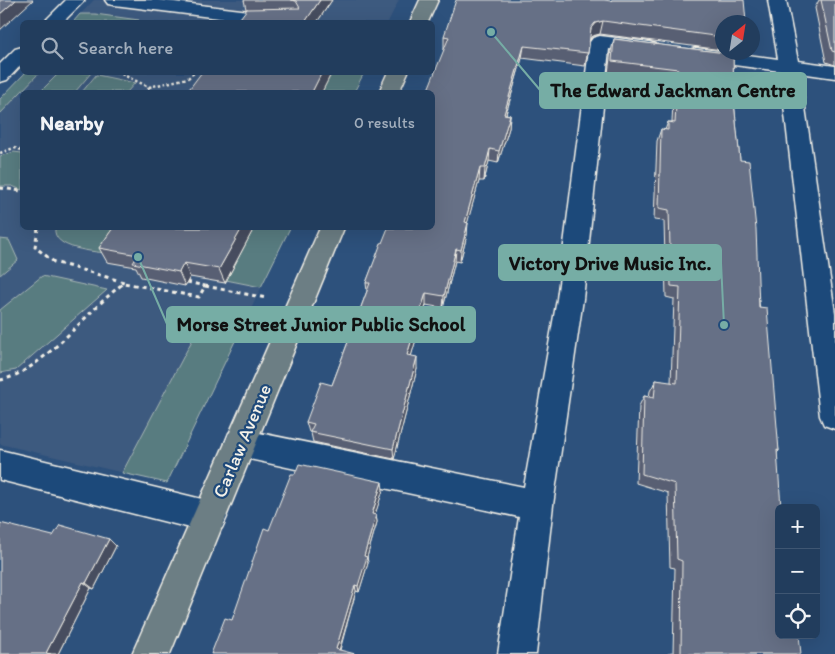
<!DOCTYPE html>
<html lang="en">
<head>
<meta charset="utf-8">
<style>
	:root { --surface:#223d5d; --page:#2a4463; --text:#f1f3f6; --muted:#a2aebc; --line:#3f5672 }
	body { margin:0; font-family:Itim,sans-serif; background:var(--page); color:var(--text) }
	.controls { position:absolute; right:15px; bottom:15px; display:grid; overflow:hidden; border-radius:8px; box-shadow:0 5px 20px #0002 }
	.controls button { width:45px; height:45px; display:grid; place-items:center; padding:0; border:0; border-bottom:1px solid var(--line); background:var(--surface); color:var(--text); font:25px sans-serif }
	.compass { position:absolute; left:715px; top:15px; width:45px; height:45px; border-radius:50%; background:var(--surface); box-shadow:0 5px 20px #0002; rotate:30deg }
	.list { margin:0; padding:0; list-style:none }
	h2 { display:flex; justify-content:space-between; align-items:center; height:65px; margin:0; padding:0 20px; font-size:21px }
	h2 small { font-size:16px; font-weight:400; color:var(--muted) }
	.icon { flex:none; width:28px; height:28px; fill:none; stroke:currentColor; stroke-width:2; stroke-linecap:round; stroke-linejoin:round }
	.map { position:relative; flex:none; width:835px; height:654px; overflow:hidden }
	.search { position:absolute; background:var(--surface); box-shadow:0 5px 20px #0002; left:20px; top:20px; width:415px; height:55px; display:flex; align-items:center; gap:12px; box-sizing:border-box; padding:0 18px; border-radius:8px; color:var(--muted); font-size:19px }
	.panel { position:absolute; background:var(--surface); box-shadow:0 5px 20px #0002; left:20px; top:90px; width:415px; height:140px; border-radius:8px }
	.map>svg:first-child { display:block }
</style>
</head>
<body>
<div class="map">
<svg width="835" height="654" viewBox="0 0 835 654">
	<rect width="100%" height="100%" fill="#2d517c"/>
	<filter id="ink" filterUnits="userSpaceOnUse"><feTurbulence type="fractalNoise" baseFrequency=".02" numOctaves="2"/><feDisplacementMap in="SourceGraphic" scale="10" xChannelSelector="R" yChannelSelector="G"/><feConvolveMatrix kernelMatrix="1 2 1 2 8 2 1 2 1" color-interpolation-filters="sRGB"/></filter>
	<g filter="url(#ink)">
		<g fill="#3e5a7f">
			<polygon points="94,0 399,0 388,22 73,22"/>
			<polygon points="26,73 364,73 354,92 22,92 22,228 290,228 167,483 0,444 0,99"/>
		</g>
		<g fill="#597b80" stroke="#a6b6b4">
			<polygon points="80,14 95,14 139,20 137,22 73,22"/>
			<polygon points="26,72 39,73 0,114 0,99"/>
			<polygon points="59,73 59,72 91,73 75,92 40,92"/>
			<polygon points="332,73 364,73 354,92 322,92"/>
			<polygon points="96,75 97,75 135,83 127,92 82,92"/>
			<polygon points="14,152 22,153 22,190 12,186 0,186 0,156"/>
			<path d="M55,228H115L111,254C95,251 52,250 55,228Z"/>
			<polygon points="254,228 290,228 261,287 226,280"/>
			<polygon points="0,239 9,240 18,260 0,275"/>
			<polygon points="42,276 107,290 16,370 0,373 0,310"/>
			<polygon points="197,331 236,339 167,483 122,473"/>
		</g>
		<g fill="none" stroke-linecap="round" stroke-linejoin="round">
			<defs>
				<g id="minor">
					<polygon points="66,0 85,0 63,22 44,22"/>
					<polygon points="105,0 158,0 291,16 298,18 300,22 251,22 114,5 108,4"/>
					<polygon points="768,0 786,0 798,61 835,66 835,78 800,73 835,313 835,429 824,425 820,416 780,71 696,60 689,58 686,54 689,50 696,48 778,59"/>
					<polygon points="600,36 649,42 656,44 659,48 656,52 649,54 609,49 583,299 553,505 536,654 498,654 519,517 240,457 229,453 225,443 229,433 240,429 524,487 557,299 590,42 593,38"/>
					<polygon points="22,47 22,64 7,80 0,82 0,64 15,49"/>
					<polygon points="0,450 210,501 222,506 227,517 222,528 210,533 0,480"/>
				</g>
				<g id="major">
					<polygon points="420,0 438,0 428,22 410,22"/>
					<polygon points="388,72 408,72 399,92 379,92"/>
					<polygon points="320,228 344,228 170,654 132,654"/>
				</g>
			</defs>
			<use href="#minor" stroke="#f4f1e8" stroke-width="3"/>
			<use href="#major" stroke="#f4f1e8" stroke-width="3"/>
			<g stroke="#f4f1e8" stroke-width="2.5" stroke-dasharray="2.5 2.5" stroke-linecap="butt">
				<polyline points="117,72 149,87 146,92"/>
				<polyline points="149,87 188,78 195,72"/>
				<polyline points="0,153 14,148 22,150"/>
			</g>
			<g stroke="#f4f1e8" stroke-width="3" stroke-dasharray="4 4" stroke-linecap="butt">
				<polyline points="0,188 22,191"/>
				<polyline points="38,228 35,247 54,262 124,282"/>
				<polyline points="187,282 205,286"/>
				<path d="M0,380C42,373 88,309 124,283L199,297L205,286L266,298"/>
			</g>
			<use href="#minor" fill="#1f4a7a" fill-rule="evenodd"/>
			<use href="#major" fill="#6c7e84" fill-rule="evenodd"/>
		</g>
		<g fill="#585f73" stroke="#f4f1e8">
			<polygon points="244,0 332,0 317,22 237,22 248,9 246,9"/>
			<polygon points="611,0 744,0 722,22 722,50 600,34 592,36 590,39 585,66 522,58 506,114 510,115 509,128 498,163 489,161 484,181 479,181 467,223 467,235 460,262 455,261 443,308 426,305 411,356 417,369 394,459 313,442 311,433 309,432 306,422 332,385 367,291 366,283 382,243 432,228 444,49 444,36 611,1"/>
			<polygon points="819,0 835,0 835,65 826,62 815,8"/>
			<polygon points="614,39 733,54 734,102 740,160 779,451 777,453 779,635 801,654 668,654 671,652 673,653 675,568 670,567 668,493 636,483 639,406 644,396 649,397 650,391 656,380 671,383 674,299 666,297 664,221 654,220 657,141 661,129 665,130 668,122 672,122 674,81 608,73 611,51"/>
			<polygon points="113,228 254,228 225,283 190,277 185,286 141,277 136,267 107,262 99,248"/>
			<polygon points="383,490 375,514 376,515 377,522 367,557 368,563 359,592 356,591 340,650 232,620 269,530"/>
			<polygon points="53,536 109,539 116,546 94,589 91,588 58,654 0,654"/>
		</g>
		<g fill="#474e5e" stroke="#f4f1e8">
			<polygon points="16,0 33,0 0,30 0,14"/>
			<polygon points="320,0 332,0 317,22 305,22"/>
			<polygon points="603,21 600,34 592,36 588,41 591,28 595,23"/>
			<polygon points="524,46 522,58 502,127 504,114"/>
			<polygon points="322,72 332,72 322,92 312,92"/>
			<polygon points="510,115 509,128 498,163 499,151"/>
			<polygon points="490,149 489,161 484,181 485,168"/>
			<polygon points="480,168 479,181 464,235 465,222"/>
			<polygon points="468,223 467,235 460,262 461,250"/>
			<polygon points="242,228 254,228 225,283 219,269"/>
			<polygon points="456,249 455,261 443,308 444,296"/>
			<polygon points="184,263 190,277 185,286 179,272"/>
			<polygon points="426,293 426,305 408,367 407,355"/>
			<polygon points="417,357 417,369 394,459 393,449"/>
			<polygon points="382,482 383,490 373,521 372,514"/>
			<polygon points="376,515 377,522 367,557 368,563 359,592 358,586 364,556"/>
			<polygon points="109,539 116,546 94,589 86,583"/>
			<polygon points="83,582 91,588 58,654 49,654 46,653"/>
			<polygon points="355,585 356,591 338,654 336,649"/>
		</g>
		<g fill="#666f86" stroke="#f4f1e8">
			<polygon points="0,0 16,0 0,14"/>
			<polygon points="291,0 320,0 305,22 237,22 247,9 300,8 296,1"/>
			<polygon points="456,0 604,0 611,1 612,0 744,0 746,22 722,22 722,37 603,21 595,23 591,28 588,53 524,46 504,114 510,115 499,151 490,149 485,168 480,168 465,222 468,223 461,250 456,249 444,296 426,293 407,355 417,357 393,449 310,432 314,424 306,422 321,382 332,385 370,283 366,283 381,243 382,243 388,228 432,228 432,92 427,92 449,37 444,36"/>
			<polygon points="821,0 835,0 835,52 832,51"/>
			<polygon points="614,39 733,54 734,102 740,160 749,161 756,229 759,307 767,308 779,451 777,450 781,508 779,508 779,635 799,635 801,654 681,654 682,561 677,559 675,484 642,474 644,396 654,398 656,380 677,383 680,287 671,286 669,210 659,208 661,129 668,130 668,122 675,123 678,69 612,61"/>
			<polygon points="202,72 322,72 312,92 187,92"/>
			<polygon points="113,228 242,228 219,269 184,263 179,272 133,263 138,255 99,248"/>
			<polygon points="299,464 382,482 372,514 376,515 364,556 367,557 358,586 355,585 336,649 355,654 211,654 225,618 232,620 264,528 269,530 291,474 295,474"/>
			<polygon points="0,523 53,536 60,525 109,539 86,583 83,582 46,653 51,654 0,654"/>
		</g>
	</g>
	<g text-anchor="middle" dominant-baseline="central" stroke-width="4.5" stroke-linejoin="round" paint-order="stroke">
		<g font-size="19" fill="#f4f1e8" stroke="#1f4a7a">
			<text transform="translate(242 441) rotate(-67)">Carlaw Avenue</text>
		</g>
	</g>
	<path fill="none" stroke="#76ada5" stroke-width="2" d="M491 32L540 90M724 325L721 263M138 257L167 324"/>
	<g fill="#76ada5" stroke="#1f4a7a" stroke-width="2">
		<circle cx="491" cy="32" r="5"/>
		<circle cx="724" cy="325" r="5"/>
		<circle cx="138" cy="257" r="5"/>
	</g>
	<g fill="#76ada5" stroke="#76ada5" stroke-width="2">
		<rect x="540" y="73" width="266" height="35" rx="5"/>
		<rect x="499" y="245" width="222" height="35" rx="5"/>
		<rect x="167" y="307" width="308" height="35" rx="5"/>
	</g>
	<g font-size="20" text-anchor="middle" font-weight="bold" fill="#111">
		<text x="673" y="97">The Edward Jackman Centre</text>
		<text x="610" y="270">Victory Drive Music Inc.</text>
		<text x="321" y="331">Morse Street Junior Public School</text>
	</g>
</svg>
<div class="controls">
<button>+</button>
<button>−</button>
<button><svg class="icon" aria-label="locate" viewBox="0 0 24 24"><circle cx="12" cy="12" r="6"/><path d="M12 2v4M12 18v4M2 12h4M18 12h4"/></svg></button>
</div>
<svg class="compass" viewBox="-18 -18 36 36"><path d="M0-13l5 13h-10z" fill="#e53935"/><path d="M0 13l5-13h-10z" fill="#a2aebc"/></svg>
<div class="search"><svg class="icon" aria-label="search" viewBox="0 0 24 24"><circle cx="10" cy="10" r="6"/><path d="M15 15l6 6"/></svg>Search here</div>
<section class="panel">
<h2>Nearby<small>0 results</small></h2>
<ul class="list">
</ul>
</section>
</div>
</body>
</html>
